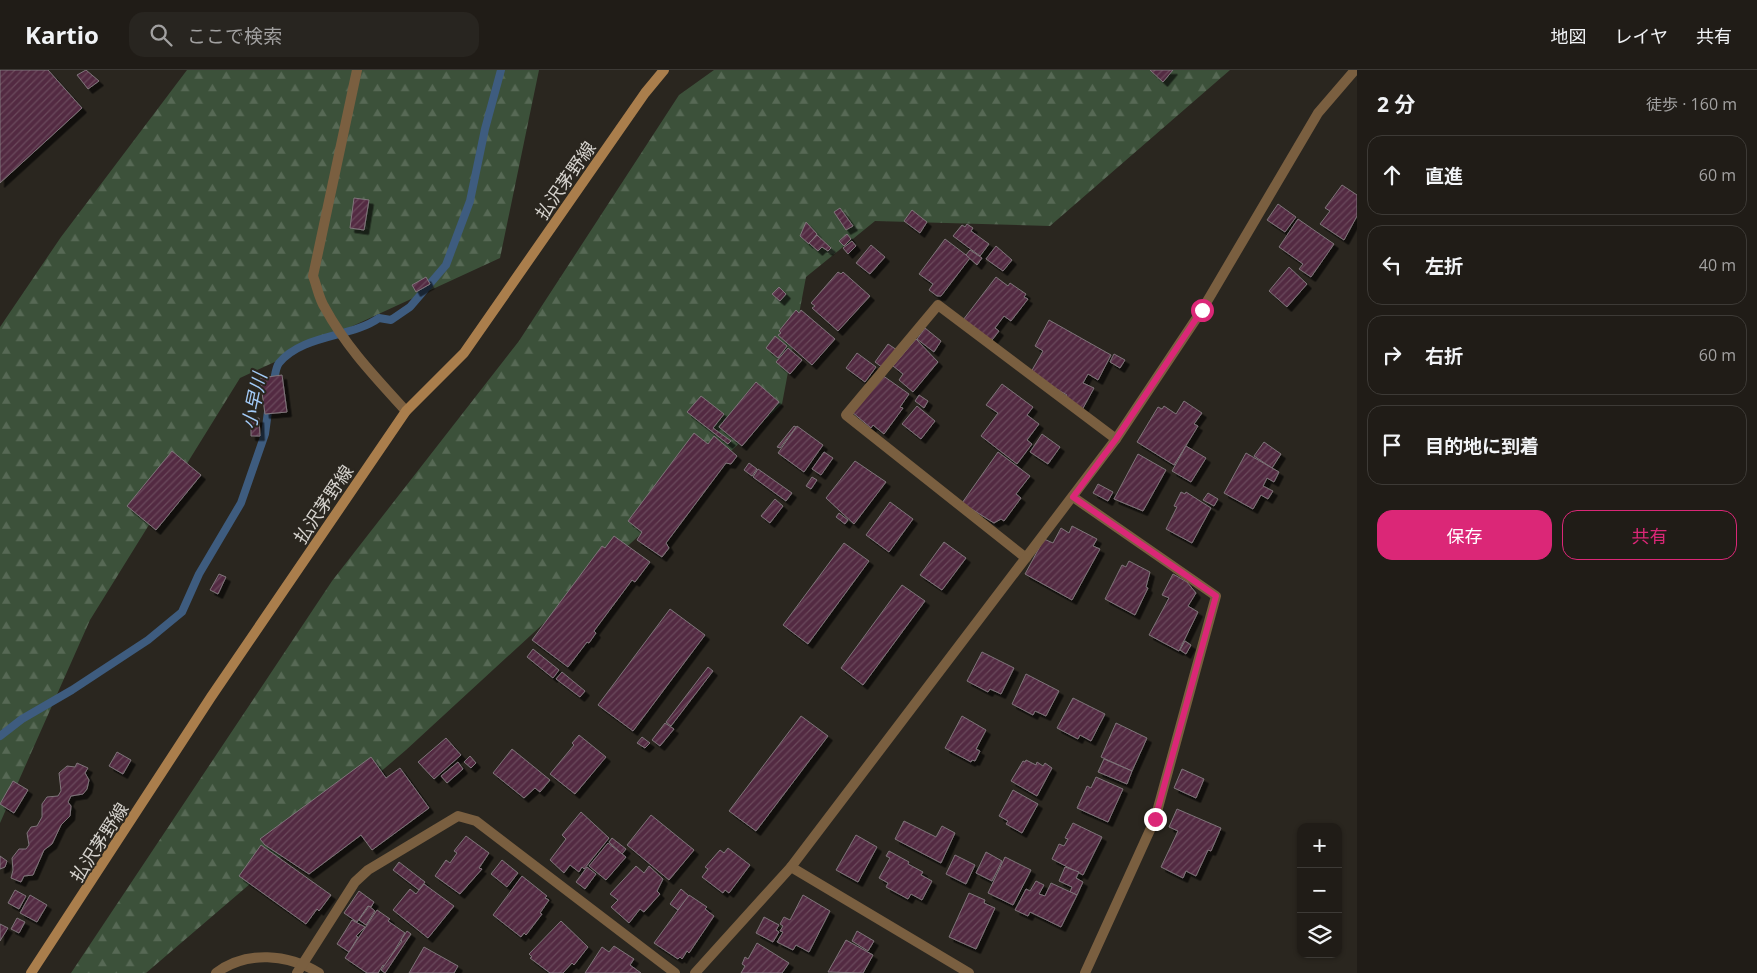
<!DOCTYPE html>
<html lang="ja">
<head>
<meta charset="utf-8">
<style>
	:root { --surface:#201c17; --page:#282520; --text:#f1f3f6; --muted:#a2a1a1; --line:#3d3a36; --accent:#db2777 }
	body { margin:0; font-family:"Open Sans","Noto Sans JP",sans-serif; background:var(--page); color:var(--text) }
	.controls { position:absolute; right:15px; bottom:15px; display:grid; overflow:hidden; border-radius:10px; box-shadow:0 1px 4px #0004 }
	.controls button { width:45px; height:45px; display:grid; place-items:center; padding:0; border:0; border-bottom:1px solid var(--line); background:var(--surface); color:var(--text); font:25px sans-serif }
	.stop { position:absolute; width:15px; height:15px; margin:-11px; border:4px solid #db2777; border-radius:50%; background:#fff }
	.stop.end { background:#db2777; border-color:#fff; box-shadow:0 1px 5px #0008 }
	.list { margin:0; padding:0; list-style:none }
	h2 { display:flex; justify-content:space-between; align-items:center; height:65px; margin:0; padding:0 20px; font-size:21px }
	h2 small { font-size:16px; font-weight:400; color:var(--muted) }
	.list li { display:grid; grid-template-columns:32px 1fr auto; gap:15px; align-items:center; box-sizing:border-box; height:80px; margin:0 10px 10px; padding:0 10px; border:1px solid var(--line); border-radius:15px }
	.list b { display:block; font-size:19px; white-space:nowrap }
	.list em { font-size:16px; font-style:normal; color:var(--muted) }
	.actions { display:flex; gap:10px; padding:15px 20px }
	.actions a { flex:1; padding:11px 0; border:1px solid var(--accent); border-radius:15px; text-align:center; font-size:18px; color:var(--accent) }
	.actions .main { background:var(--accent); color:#fff }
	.icon { flex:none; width:28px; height:28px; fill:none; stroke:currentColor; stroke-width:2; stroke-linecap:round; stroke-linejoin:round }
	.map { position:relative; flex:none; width:1357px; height:903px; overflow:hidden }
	header { display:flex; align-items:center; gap:30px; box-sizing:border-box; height:70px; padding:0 25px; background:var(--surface); border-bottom:1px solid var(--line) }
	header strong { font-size:24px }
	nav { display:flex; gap:28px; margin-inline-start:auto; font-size:18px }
	.search { width:350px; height:45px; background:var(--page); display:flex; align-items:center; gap:12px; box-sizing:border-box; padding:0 18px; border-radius:15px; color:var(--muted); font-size:19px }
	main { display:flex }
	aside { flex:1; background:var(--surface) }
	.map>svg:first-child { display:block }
</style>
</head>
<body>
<header>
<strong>Kartio</strong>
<div class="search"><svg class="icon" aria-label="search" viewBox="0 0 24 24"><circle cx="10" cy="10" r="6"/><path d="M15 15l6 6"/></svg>ここで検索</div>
<nav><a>地図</a><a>レイヤ</a><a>共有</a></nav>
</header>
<main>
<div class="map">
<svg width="1357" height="903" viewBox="0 0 1357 903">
	<defs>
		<pattern id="forest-firs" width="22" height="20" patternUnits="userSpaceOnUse" patternTransform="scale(1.25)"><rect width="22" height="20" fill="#3c513a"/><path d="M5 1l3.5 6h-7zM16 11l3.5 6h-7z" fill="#576955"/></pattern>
		<pattern id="building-hatch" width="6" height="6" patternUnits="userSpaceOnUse" patternTransform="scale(1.25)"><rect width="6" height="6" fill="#532b42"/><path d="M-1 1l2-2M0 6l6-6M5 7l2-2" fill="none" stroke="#6b495c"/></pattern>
		<filter id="shadow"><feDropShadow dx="4.5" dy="4.5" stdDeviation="0" flood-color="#0009"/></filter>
	</defs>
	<rect width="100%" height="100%" fill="#2a261f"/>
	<g fill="url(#forest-firs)">
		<polygon points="187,0 539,0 500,188 240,308 90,550 0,753 0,257 61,167"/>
		<polygon points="714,0 1230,0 1050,156 875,151 806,207 782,334 406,680 146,903 71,903 332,511 519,271 679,25"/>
	</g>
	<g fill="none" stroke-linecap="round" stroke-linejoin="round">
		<g stroke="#3e5c7f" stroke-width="8">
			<path d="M273,315C275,309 275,298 279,293C303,264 351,268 379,248L391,250L410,237L446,195L470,131L485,59L501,0"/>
			<polyline points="0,666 22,649 72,620 148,570 182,542 199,504 241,433 265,364 269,334"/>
		</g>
	</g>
	<g fill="url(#building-hatch)" stroke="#7f757a" filter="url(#shadow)">
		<polygon points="0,0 48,0 82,38 0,113"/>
		<polygon points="86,0 99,11 88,19 77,5"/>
		<polygon points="1150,0 1173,0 1163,12"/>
		<polygon points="1342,115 1357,125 1357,146 1344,170 1320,154 1330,141 1325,138"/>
		<polygon points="354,128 369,130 364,160 350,158"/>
		<polygon points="1278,134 1296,147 1285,162 1267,150"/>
		<polygon points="840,138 853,156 846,160 834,142"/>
		<polygon points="912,140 927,152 920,163 904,151"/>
		<polygon points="1298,149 1334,174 1311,207 1299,199 1303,194 1279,177"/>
		<polygon points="806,152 817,164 809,174 800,166"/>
		<polygon points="967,154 973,158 971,161 989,174 980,186 953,166 962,155 965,157"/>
		<polygon points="847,164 851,169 844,176 839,171"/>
		<polygon points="817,165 831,178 828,181 822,177 818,181 809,173"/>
		<polygon points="945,169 970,188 941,226 937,226 929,220 933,214 919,204"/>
		<polygon points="852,171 856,176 848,184 843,178"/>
		<polygon points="871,175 885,187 870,204 856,193"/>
		<polygon points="996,176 1012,190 1003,201 986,189"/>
		<polygon points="970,180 982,188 977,195 966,185"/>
		<polygon points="1289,197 1307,214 1287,237 1269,221"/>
		<polygon points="838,202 841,204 843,202 870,226 838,261 812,238 815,236 811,233"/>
		<polygon points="426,207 430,214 416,222 412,215"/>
		<polygon points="996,207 1008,216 1010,213 1026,224 1024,227 1028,229 1011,251 1004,246 995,258 999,261 989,274 963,250"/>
		<polygon points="779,217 786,224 780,231 772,224"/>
		<polygon points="796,240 799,243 801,240 835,269 812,295 778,265 781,263 779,261"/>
		<polygon points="1049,250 1111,285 1098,310 1088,304 1083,313 1094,318 1082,340 1064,329 1067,325 1032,305 1031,302 1043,281 1035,276"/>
		<polygon points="925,258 941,271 934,282 917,269"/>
		<polygon points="775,266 787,276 778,288 766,278"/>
		<polygon points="916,269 938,292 913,322 899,310 903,304 893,296"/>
		<polygon points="888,274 897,280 883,298 875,292"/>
		<polygon points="788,278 802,290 790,304 776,292"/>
		<polygon points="857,283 876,297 865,312 846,298"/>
		<polygon points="1114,284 1125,290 1120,298 1110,292"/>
		<polygon points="282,305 287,342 265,344 260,308"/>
		<polygon points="882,305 909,324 900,337 903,338 884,364 873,355 871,358 852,342"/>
		<polygon points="756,312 779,332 742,376 719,357"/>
		<polygon points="1002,314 1033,337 1027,345 1039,354 1027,370 1032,374 1017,394 981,366 998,343 986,335"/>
		<polygon points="919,325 928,331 924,338 915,331"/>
		<polygon points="701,326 724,344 713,358 731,371 728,374 687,342"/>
		<polygon points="1184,331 1202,343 1194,354 1198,356 1174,395 1137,372 1158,337 1162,339 1164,336 1176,344"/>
		<polygon points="917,336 935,351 921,369 902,354"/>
		<polygon points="259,348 260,366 251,366 251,349"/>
		<polygon points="794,356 796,357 780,378 777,377"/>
		<polygon points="797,356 823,375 804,402 778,383"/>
		<polygon points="694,363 708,374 714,366 737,386 731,394 726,393 666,473 669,478 662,487 637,470 642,462 628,451"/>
		<polygon points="1042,364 1060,377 1048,394 1030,382"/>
		<polygon points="1264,372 1281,384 1272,398 1254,386"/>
		<polygon points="1186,376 1206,388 1191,412 1172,401"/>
		<polygon points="172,381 201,405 156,460 127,436"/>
		<polygon points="824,382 833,388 821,405 812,399"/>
		<polygon points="998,382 1030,406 1016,424 1021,428 1004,451 1001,449 994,453 962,433"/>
		<polygon points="1246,383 1279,402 1274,412 1267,408 1263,416 1273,421 1268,429 1261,425 1253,439 1224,423"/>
		<polygon points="1138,384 1166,400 1143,441 1114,429"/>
		<polygon points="855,391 886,412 854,454 826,428"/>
		<polygon points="749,393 757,399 752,406 744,400"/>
		<polygon points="758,399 792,423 786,431 753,407"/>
		<polygon points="812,407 817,410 811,419 806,416"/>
		<polygon points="1098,414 1113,422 1108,431 1093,423"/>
		<polygon points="1181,422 1185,424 1186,422 1211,438 1192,473 1166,459 1177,437 1174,436"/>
		<polygon points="1208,423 1218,429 1214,436 1203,430"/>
		<polygon points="775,429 783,436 770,453 761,446"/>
		<polygon points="890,432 913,449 889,482 866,465"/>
		<polygon points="839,443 848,450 845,454 836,447"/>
		<polygon points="1072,456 1097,469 1093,476 1100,479 1072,530 1025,504 1044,469 1053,473 1061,458 1069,463"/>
		<polygon points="614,466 650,492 635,512 632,510 594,561 596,563 589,573 587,572 568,597 532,570 602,476 605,478"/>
		<polygon points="944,472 966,488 942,520 920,505"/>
		<polygon points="844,473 869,491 808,574 783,555"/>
		<polygon points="1129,491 1150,502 1146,517 1148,518 1135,545 1105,529 1122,495 1126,497"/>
		<polygon points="219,504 226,507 218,524 210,520"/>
		<polygon points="1173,504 1187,512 1196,523 1188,536 1198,542 1179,581 1149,565 1169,528 1162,525"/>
		<polygon points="902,515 925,531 863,615 841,598"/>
		<polygon points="670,539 705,565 633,661 598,635"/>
		<polygon points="1185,571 1191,575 1186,584 1180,580"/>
		<polygon points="533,579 559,600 553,608 527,587"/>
		<polygon points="982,582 1014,598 1001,624 990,619 988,622 967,611"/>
		<polygon points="708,597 713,601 671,656 666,652"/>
		<polygon points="562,602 585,621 580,627 556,609"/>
		<polygon points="1026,604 1059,621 1046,646 1035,641 1033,645 1012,634"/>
		<polygon points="1073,628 1105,644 1091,671 1080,665 1078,669 1057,658"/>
		<polygon points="801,646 828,666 756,761 729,741"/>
		<polygon points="962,646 986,660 976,679 980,681 975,691 972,690 971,692 945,678"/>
		<polygon points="665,653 674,659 660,676 652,670"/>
		<polygon points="1116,653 1147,668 1132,701 1101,687"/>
		<polygon points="579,665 606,687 575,724 550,704 574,675 572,673"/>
		<polygon points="642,667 650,673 645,678 637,673"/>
		<polygon points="446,668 461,685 434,709 418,692"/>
		<polygon points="512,679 550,710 540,722 535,718 524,728 493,703"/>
		<polygon points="117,682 131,690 123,704 109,696"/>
		<polygon points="470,686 476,693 471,698 464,692"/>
		<polygon points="371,687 386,708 400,698 429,738 372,780 361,765 309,804 265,775 260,769"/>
		<polygon points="1104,689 1132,701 1127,714 1098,702"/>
		<polygon points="1026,690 1036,695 1037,692 1043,696 1045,693 1052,698 1037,726 1011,711 1023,691 1025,692"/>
		<polygon points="458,692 463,699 447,713 441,706"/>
		<polygon points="77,693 88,698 85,703 89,710 87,719 83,724 71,726 68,732 71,736 70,746 61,755 52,774 44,780 33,805 24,806 21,812 11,808 13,800 12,788 19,779 26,779 29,775 27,763 31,757 37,756 42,747 42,734 47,727 58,726 61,721 59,703 67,696 75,697"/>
		<polygon points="1182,699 1204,709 1196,728 1174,718"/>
		<polygon points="1096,707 1123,719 1108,752 1077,738 1087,716 1091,718"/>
		<polygon points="13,711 28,720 14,743 0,734"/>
		<polygon points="1013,720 1038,734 1022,763 1006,754 1008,751 999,746"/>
		<polygon points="1177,739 1221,758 1211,781 1208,780 1196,806 1186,801 1183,808 1161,797 1178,761 1169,757"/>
		<polygon points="581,742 609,768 584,799 582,797 579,802 570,795 564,803 550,790 566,769 562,765"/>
		<polygon points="651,745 694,780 669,810 627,775"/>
		<polygon points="904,751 936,767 942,756 955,763 941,793 895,769"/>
		<polygon points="1073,753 1102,767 1083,805 1052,789 1059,774 1064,776 1068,769 1065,768"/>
		<polygon points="856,765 877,777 858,812 836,800"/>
		<polygon points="466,766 489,783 479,798 482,799 460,824 435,806 446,790 450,793 457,783 454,781"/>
		<polygon points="612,768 626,779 622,784 609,772"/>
		<polygon points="608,773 626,787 606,810 589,796"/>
		<polygon points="261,775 331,825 319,841 317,839 306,854 239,806"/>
		<polygon points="728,778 750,795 729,823 725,820 723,823 702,807 708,799 705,797 720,780 724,783"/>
		<polygon points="889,781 909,792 908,794 923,802 921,805 932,811 922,830 911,824 908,829 886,817 888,813 879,808 890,788 886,786"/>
		<polygon points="986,782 1002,791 992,811 976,803"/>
		<polygon points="955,785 975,795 966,814 946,804"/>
		<polygon points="0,786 7,791 5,797 0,799"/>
		<polygon points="1005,787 1031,800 1013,835 988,823"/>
		<polygon points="502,790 518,803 507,817 491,804"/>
		<polygon points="399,792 425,812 419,820 393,800"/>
		<polygon points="636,796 644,803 649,796 663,809 657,821 660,824 644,842 640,839 629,853 611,837 618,830 610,824"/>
		<polygon points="587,797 596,804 585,819 576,812"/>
		<polygon points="1065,797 1079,802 1076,808 1083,812 1077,825 1070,822 1072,817 1059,811"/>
		<polygon points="522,806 547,826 545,828 549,830 540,843 542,844 526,865 524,863 521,867 493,845"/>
		<polygon points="1036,811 1044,815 1039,824 1045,826 1051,813 1077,825 1061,857 1030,842 1028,846 1015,840 1026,819 1030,821"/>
		<polygon points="424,814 454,836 428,868 393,840 410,819 416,824"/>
		<polygon points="681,819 689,826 678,840 670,834"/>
		<polygon points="15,820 26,826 19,839 8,833"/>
		<polygon points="359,821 374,832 371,837 368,836 357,852 344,843"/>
		<polygon points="969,823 985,830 984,833 995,838 976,879 949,867"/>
		<polygon points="30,825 47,835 37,852 20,843"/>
		<polygon points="689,825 707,837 705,839 714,846 689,883 687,881 682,889 680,887 678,889 654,873"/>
		<polygon points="803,825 830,841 809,882 796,875 793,880 777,872 783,862 780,861 783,856 780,854 784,847 790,850"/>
		<polygon points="369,836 375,841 366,855 359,850"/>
		<polygon points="377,840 390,849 388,851 405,863 385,896 383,895 378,903 367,903 345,888"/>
		<polygon points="764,847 779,855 776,860 779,862 773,872 756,863"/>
		<polygon points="17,848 25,852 19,863 11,859"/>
		<polygon points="352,850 365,857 356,866 358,867 349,882 337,874"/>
		<polygon points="561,851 588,877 574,895 572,893 563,903 550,903 530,888 532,887 529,884"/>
		<polygon points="0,854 8,858 0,871"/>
		<polygon points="407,861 411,864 385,903 381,900 402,871 401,870"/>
		<polygon points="857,861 874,871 868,881 852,871"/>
		<polygon points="846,870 873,885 863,903 828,902"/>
		<polygon points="757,873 789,893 782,903 741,903 745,896 742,894 745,887 748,889"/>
		<polygon points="614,876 634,889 630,895 641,903 585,903 602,877 609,882"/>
		<polygon points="424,877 458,896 454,903 409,903"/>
	</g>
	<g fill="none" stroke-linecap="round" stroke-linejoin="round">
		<g stroke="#7a5f40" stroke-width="10">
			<path d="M357,0L313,206C317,216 319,229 325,238C346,277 377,309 406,341"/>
			<polyline points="1073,427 1216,526 1155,749 1085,903"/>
			<polyline points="1026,488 846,345 938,235 1116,369 1202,240 1318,43 1355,0"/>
			<polyline points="791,797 969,903"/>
			<path d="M216,903C247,880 288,884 319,903"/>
			<polyline points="297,903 355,812 368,800 458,746 476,751 675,903"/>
		</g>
		<polyline stroke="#7a5f40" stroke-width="10" points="695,903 791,797 1116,369"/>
		<polyline stroke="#aa7e4c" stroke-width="10" points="31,903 211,627 406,341 464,283 645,23 664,0"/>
	</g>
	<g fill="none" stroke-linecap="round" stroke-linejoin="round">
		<polyline stroke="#db2777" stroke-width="6" points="1155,749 1216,526 1073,427 1116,369 1202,240"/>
	</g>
	<g text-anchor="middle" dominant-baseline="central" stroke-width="4" stroke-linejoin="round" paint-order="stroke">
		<g font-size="18" fill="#d6d3ce" stroke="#2a261f">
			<text transform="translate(565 110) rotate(-55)">払沢茅野線</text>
			<text transform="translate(323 434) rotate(-56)">払沢茅野線</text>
			<text transform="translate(99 772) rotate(-57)">払沢茅野線</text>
		</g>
		<g font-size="19" font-style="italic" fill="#a3cbf8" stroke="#2a261f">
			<text transform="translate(254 331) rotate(-78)">小早川</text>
		</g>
	</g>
</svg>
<div class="controls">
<button>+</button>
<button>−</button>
<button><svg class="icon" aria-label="layers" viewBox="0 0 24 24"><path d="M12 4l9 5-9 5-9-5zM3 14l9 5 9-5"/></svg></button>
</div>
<div class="stop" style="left:1202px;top:240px"></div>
<div class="stop end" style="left:1155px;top:749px"></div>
</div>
<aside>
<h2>2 分<small>徒歩 · 160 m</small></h2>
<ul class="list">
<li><svg class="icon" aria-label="ahead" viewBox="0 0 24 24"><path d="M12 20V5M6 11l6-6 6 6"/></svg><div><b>直進</b></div><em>60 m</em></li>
<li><svg class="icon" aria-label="left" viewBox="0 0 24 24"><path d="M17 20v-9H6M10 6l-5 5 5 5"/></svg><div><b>左折</b></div><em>40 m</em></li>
<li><svg class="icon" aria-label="right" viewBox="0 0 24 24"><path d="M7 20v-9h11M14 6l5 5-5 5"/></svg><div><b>右折</b></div><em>60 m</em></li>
<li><svg class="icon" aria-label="arrive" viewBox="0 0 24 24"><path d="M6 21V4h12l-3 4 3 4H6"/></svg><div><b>目的地に到着</b></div></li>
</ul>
<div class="actions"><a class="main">保存</a><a>共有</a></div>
</aside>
</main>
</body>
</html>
